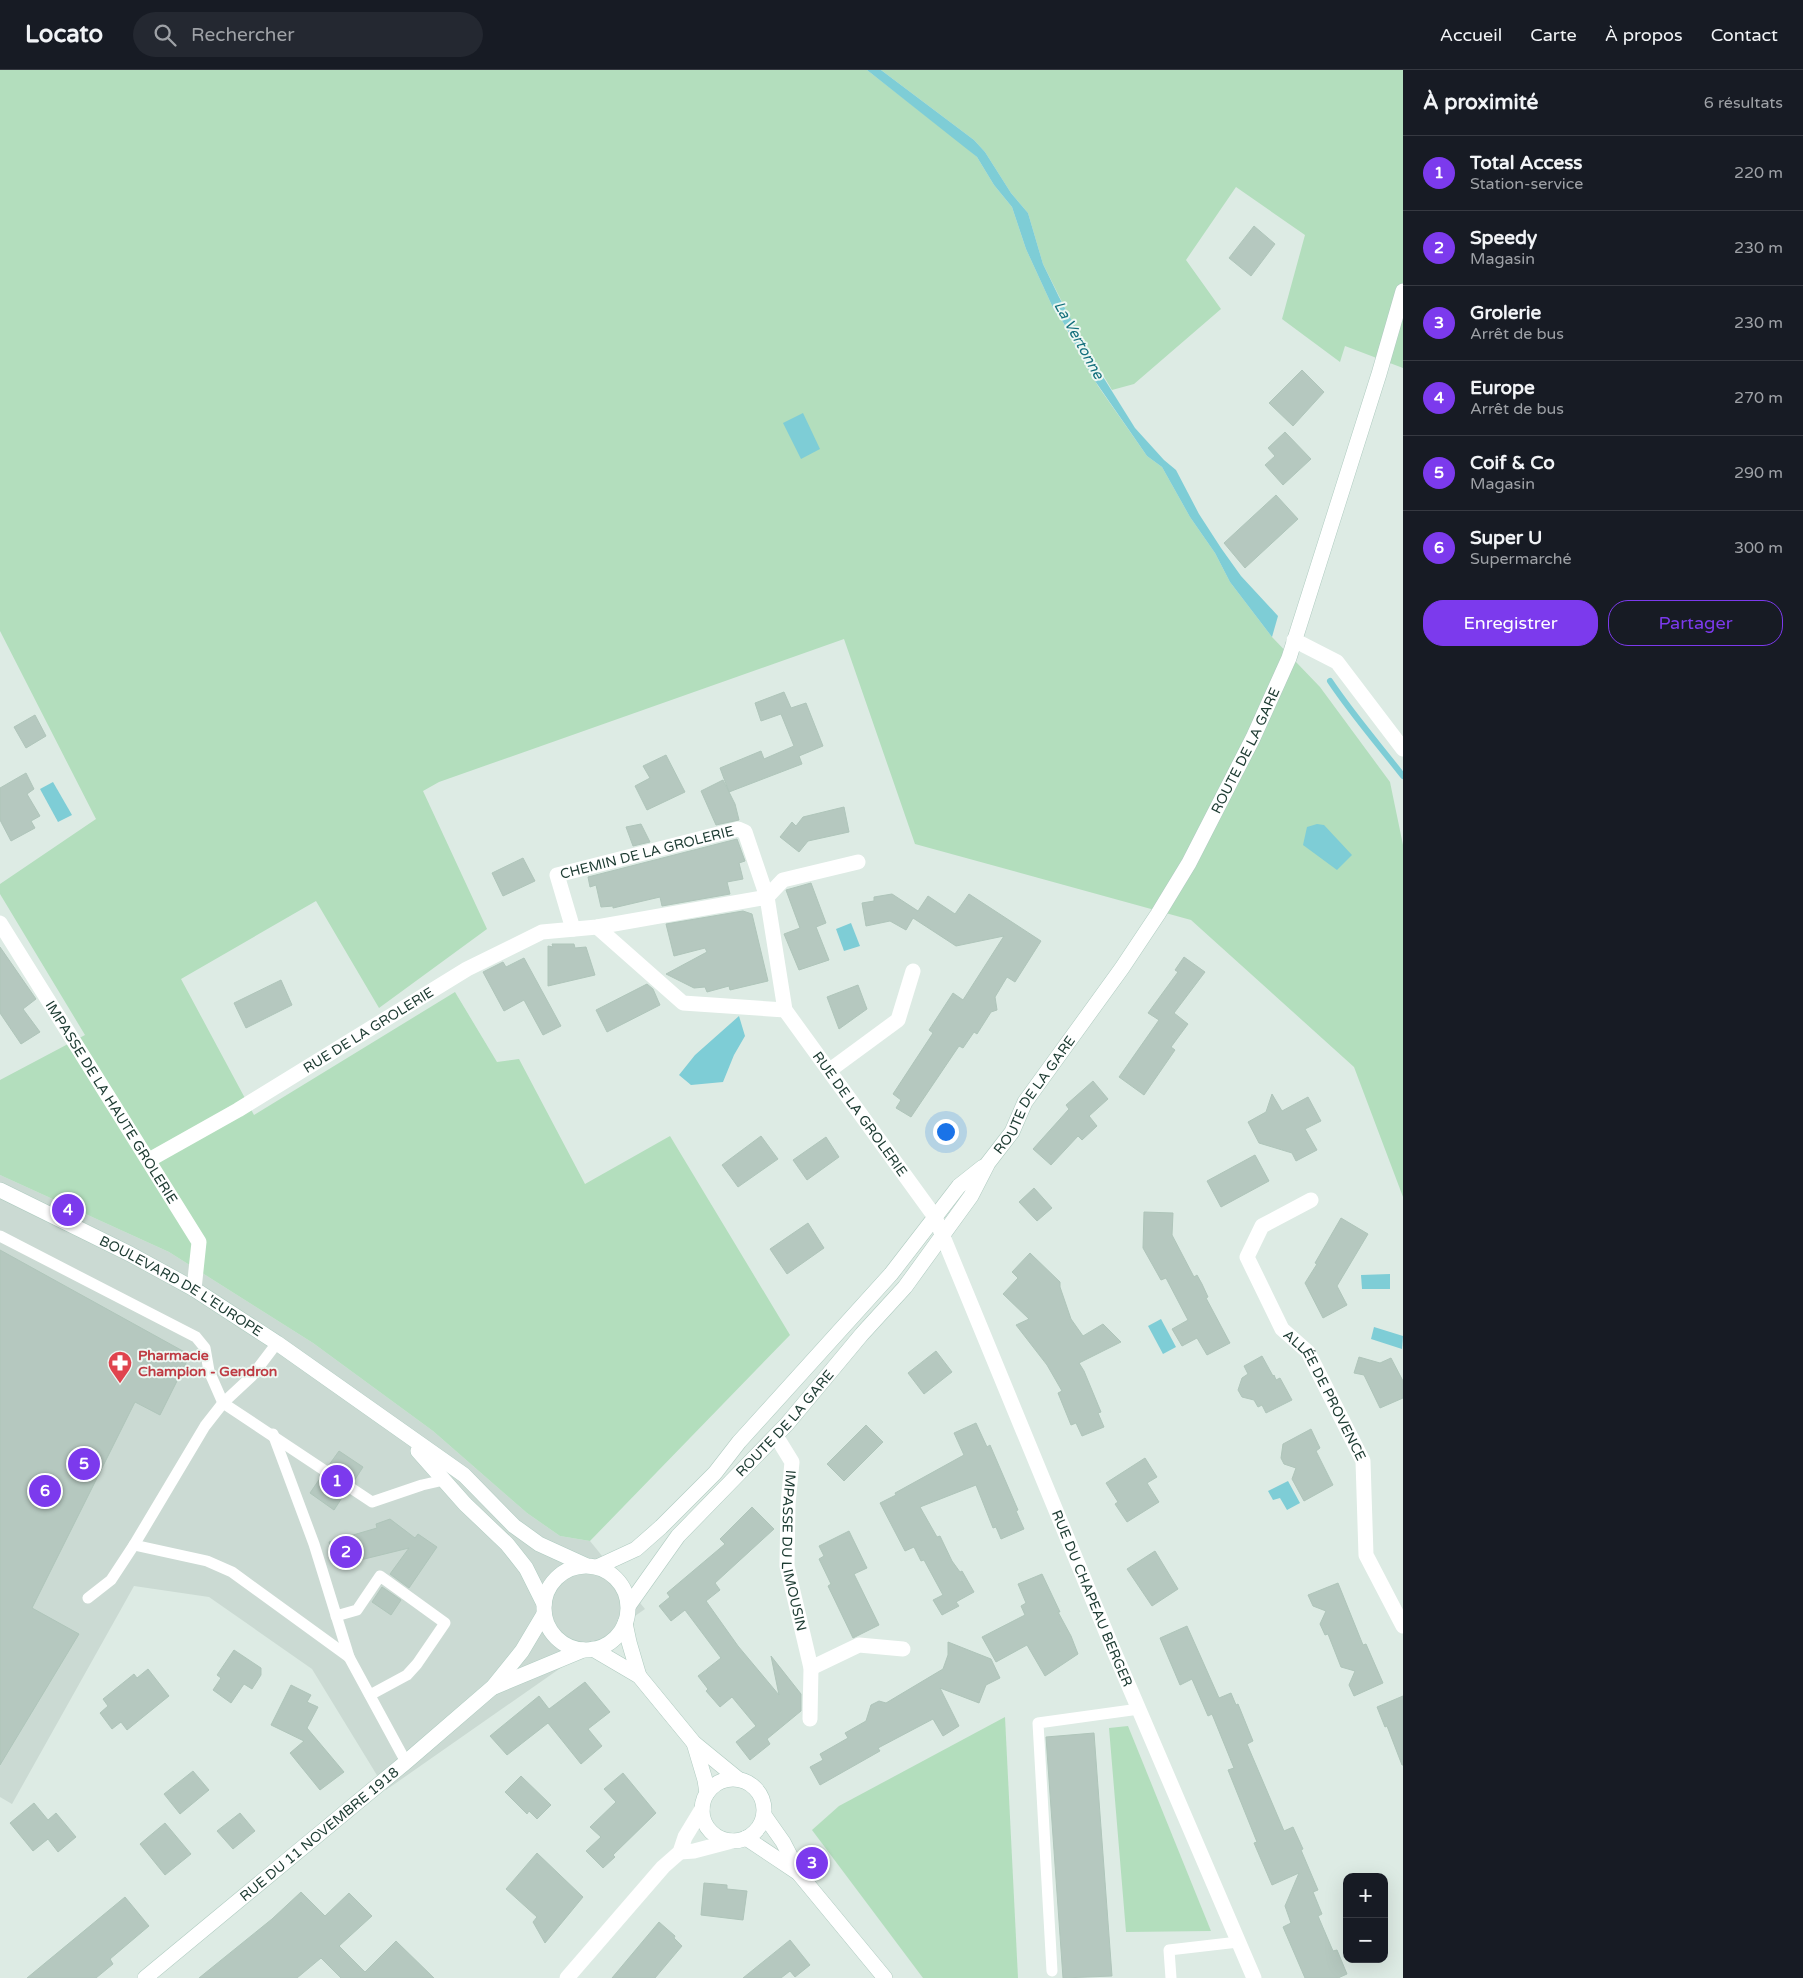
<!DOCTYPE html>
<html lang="fr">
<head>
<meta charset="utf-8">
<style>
	:root { --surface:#171b24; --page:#242831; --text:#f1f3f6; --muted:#9ea1a6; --line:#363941; --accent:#7c3aed }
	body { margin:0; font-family:"Varela Round",sans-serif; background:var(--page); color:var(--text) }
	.controls { position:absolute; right:15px; bottom:15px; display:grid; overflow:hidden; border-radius:10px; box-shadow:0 5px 20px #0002 }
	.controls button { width:45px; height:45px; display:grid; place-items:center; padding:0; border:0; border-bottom:1px solid var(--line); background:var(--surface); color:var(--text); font:25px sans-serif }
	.you { position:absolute; left:945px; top:1061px; width:18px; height:18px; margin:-12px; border:4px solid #fff; border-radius:50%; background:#1a73e8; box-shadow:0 0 0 8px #1a73e833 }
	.badge { display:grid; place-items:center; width:32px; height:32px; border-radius:50%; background:var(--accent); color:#fff; font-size:16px; font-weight:700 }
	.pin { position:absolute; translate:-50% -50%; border:2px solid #fff; box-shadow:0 1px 5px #0006 }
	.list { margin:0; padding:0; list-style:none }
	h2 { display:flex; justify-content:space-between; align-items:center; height:65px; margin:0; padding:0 20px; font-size:21px }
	h2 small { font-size:16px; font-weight:400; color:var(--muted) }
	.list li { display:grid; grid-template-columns:32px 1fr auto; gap:15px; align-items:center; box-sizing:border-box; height:75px; padding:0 20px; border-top:1px solid var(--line) }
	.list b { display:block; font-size:19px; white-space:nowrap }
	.list p { margin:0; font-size:16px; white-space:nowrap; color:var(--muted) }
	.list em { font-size:16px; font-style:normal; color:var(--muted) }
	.actions { display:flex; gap:10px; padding:15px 20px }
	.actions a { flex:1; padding:11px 0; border:1px solid var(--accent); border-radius:20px; text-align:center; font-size:18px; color:var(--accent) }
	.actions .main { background:var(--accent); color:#fff }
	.icon { flex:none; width:28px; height:28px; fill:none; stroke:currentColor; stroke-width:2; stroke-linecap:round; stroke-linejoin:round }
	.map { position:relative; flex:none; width:1403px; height:1908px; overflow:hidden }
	header { display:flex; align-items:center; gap:30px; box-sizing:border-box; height:70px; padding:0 25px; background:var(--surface); border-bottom:1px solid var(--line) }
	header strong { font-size:24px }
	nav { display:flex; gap:28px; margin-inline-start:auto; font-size:18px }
	.search { width:350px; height:45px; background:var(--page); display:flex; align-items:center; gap:12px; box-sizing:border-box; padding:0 18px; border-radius:28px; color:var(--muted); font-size:19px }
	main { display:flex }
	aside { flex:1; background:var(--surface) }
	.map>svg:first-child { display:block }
</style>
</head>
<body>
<header>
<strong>Locato</strong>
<div class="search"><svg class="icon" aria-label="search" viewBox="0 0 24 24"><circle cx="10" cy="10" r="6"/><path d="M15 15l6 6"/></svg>Rechercher</div>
<nav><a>Accueil</a><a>Carte</a><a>À propos</a><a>Contact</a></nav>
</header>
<main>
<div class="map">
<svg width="1403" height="1908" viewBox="0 0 1403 1908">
	<rect width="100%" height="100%" fill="#ddebe4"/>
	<polygon fill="#cbdad3" points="0,1105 169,1182 313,1273 433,1361 527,1443 560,1466 590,1471 645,1539 386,1720 312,1599 209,1527 134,1516 12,1734 0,1727"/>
	<g fill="#b3debd">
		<polygon points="0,0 867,0 962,74 977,87 994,115 1012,137 1026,179 1054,240 1063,252 1067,261 1098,316 1147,386 1162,397 1190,447 1215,483 1230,512 1272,567 1320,617 1390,712 1403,775 1403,1127 1354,997 1191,850 915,774 844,569 439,712 423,721 487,859 379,938 316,831 181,909 254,1045 455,922 497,992 519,989 585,1114 670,1066 790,1265 590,1471 560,1466 527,1443 433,1361 313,1273 169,1182 0,1105 0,1010 85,965 0,824 0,814 96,749 0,561"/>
		<polygon points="881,0 1403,0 1403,298 1345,276 1340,292 1282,249 1305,165 1236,117 1186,190 1221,239 1134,314 1112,320 1075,258 1043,194 1028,143 1011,123 985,82 974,70"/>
		<polygon points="1005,1647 1018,1908 923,1908 812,1760 839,1736"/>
		<polygon points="1128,1656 1211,1861 1126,1862 1109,1658"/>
	</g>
	<g fill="#7ecdd6">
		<polygon points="867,0 881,0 974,70 985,82 1011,123 1028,143 1043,194 1059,227 1095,294 1135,358 1164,390 1176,400 1199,444 1221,478 1241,506 1278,546 1272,567 1230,512 1215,483 1190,447 1162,397 1147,386 1093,308 1063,252 1054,240 1026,179 1012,137 994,115 977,87"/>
		<polygon points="803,343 820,379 801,389 783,353"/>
		<polygon points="53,712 72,745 58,752 40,719"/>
		<polygon points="1317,754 1324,755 1352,785 1337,800 1303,775 1307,757"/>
		<polygon points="851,853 860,876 844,881 836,859"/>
		<polygon points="739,946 745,966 734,985 723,1012 691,1015 679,1005 695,985"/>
		<polygon points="1390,1204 1390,1219 1362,1219 1361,1205"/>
		<polygon points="1161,1249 1176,1277 1163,1284 1148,1256"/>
		<polygon points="1374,1257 1403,1266 1402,1279 1371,1269"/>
		<polygon points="1288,1411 1300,1433 1287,1440 1280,1428 1273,1430 1268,1421"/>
	</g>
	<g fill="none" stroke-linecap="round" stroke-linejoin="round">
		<path stroke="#7ecdd6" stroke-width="6" d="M1330,611C1352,644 1378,674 1403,706"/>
	</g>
	<g fill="#b5c8bf" stroke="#afc5ba">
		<polygon points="1254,156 1275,174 1251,206 1229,188"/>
		<polygon points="1302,300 1324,322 1293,356 1269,333"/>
		<polygon points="1285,362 1311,389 1283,415 1265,395 1275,386 1268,378"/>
		<polygon points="1276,425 1298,449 1245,498 1224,473"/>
		<polygon points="784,622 791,638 806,633 823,676 799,686 802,694 729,722 720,698 761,681 764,689 794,676 781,644 761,651 755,633"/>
		<polygon points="35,645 46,666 26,678 14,657"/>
		<polygon points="666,685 685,722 647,740 635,716 650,708 643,696"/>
		<polygon points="26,703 34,719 27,724 40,746 31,751 35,758 11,771 0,750 0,718"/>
		<polygon points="723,710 735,734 739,750 716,755 701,721"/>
		<polygon points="844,737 849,762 808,771 799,782 780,767 792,752 796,756 803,747"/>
		<polygon points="641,754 650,772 633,776 626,757"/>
		<polygon points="737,769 745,791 739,793 743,809 727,812 730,824 662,836 660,827 613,838 613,836 601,837 596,815 590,817 588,807"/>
		<polygon points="523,788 535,811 503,826 492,803"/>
		<polygon points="811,813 826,853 816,857 829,890 799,900 784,864 800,858 786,820"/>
		<polygon points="892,824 918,841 928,826 955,844 969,824 1041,871 1015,912 1007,907 995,927 997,940 991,942 977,964 974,962 963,978 959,976 911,1047 896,1038 901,1030 893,1024 933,963 929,960 953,923 963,930 1004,866 956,876 913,848 906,860 890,851 866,856 862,833 874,831 874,827"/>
		<polygon points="743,841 752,844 768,911 730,920 729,916 707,922 705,917 694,918 666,904 707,882 705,878 674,886 666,854"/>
		<polygon points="552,874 574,874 575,878 586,877 595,905 548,916 548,876 553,877"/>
		<polygon points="0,877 36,929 23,939 40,962 21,974 0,943"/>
		<polygon points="1184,887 1205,902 1174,943 1188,954 1171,977 1175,980 1144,1025 1119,1007 1159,950 1148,943 1178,902 1175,900"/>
		<polygon points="524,888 561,956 543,965 524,930 504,941 483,902 503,892 506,897"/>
		<polygon points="281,910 292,935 246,958 234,933"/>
		<polygon points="647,914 653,919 660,935 607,962 596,940"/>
		<polygon points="858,915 867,939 839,959 827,927"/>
		<polygon points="1093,1011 1108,1029 1089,1046 1097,1056 1082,1070 1078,1066 1051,1095 1033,1079 1069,1039 1066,1035"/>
		<polygon points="1272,1024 1282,1041 1308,1027 1321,1051 1305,1059 1317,1080 1296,1091 1292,1083 1259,1073 1248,1052 1266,1042"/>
		<polygon points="761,1066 778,1089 738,1117 722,1095"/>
		<polygon points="826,1067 839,1087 807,1110 793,1090"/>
		<polygon points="1255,1085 1269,1111 1221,1137 1207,1111"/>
		<polygon points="1034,1118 1052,1138 1037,1151 1019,1132"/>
		<polygon points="1144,1142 1173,1143 1172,1165 1194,1207 1197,1205 1202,1214 1208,1227 1206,1228 1230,1273 1207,1285 1197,1268 1182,1276 1172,1259 1188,1250 1166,1208 1161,1210 1143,1178"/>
		<polygon points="1341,1148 1368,1164 1337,1216 1347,1235 1323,1248 1305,1213 1317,1194 1315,1193"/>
		<polygon points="808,1153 824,1178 787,1204 770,1179"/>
		<polygon points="0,1180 190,1285 160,1345 135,1332 32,1538 79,1564 0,1695"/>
		<polygon points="1030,1183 1060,1212 1060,1217 1071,1249 1083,1266 1103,1254 1121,1272 1079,1293 1084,1301 1101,1342 1098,1343 1104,1357 1082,1366 1076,1353 1071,1355 1058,1323 1062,1321 1047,1295 1016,1255 1029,1249 1003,1224 1018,1208 1012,1202"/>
		<polygon points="936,1281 952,1302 924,1324 908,1303"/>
		<polygon points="1262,1286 1273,1306 1274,1305 1276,1310 1280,1308 1292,1330 1266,1343 1262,1335 1258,1337 1254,1330 1242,1327 1238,1320 1242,1308 1248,1304 1244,1296"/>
		<polygon points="1359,1287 1380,1293 1391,1288 1403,1311 1403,1328 1380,1338 1364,1305 1354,1303"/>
		<polygon points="976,1353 987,1377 990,1375 1018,1440 1016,1441 1024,1459 1001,1469 996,1457 993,1458 976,1415 920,1437 937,1467 940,1466 952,1491 960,1502 962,1501 974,1522 956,1532 959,1536 942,1545 933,1530 943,1525 924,1490 921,1491 914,1477 905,1481 880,1433 896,1425 895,1423 964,1385 954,1363"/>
		<polygon points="866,1355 883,1372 844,1411 827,1394"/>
		<polygon points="1311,1359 1320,1378 1316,1381 1333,1415 1304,1431 1292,1409 1296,1398 1284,1394 1281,1388 1283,1374"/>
		<polygon points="339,1381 363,1397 354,1411 329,1395"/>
		<polygon points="1145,1388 1157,1407 1147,1413 1159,1432 1127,1452 1115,1434 1118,1432 1106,1413"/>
		<polygon points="321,1407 345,1423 334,1440 310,1423"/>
		<polygon points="752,1437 774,1459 715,1513 720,1520 706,1531 738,1576 779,1625 771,1586 801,1624 801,1641 767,1669 770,1674 750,1690 736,1672 756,1656 732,1627 720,1637 706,1621 708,1619 698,1606 721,1588 685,1540 671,1551 659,1536 670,1527 667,1523 725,1474 720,1469"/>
		<polygon points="390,1449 415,1468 418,1464 437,1477 409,1518 390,1504 409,1478 336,1496 329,1472 377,1458 376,1454"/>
		<polygon points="849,1461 867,1498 854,1504 879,1555 853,1568 828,1516 831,1514 819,1489 824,1486 819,1476"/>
		<polygon points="1155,1481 1178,1519 1152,1536 1127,1499"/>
		<polygon points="1042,1504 1060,1542 1058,1542 1071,1566 1078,1584 1045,1606 1027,1575 996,1592 982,1567 1025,1545 1021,1536 1026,1533 1018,1514"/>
		<polygon points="1338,1513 1363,1575 1366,1574 1383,1613 1354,1626 1349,1615 1355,1601 1341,1597 1328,1564 1325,1565 1320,1554 1326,1541 1313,1536 1308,1525"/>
		<polygon points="382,1517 401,1530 391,1545 372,1532"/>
		<polygon points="1187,1556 1219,1628 1231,1623 1236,1635 1238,1634 1253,1671 1247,1674 1284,1761 1293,1757 1303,1779 1301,1780 1318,1820 1313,1822 1322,1844 1318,1846 1333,1881 1337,1880 1347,1904 1338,1908 1305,1908 1283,1857 1291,1853 1285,1836 1299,1803 1272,1815 1254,1773 1257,1772 1228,1700 1234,1698 1212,1644 1208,1646 1192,1609 1180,1615 1160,1568"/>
		<polygon points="948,1572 991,1589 1000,1608 986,1615 979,1633 940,1618 959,1656 943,1666 933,1649 878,1678 880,1681 820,1715 810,1697 823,1690 820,1684 848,1668 845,1663 866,1651 871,1635 879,1631 886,1633 943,1599 948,1585"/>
		<polygon points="234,1580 261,1598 261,1605 252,1619 244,1614 231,1633 213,1620 221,1608 217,1605"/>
		<polygon points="148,1599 169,1626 127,1660 121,1652 112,1659 100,1643 108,1636 103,1629 134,1604 137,1608"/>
		<polygon points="585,1612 610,1642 588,1659 602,1676 581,1694 548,1653 507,1685 490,1666 539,1626 549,1639"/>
		<polygon points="291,1615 311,1625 307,1632 318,1637 307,1658 344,1702 320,1720 290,1683 304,1671 271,1655"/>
		<polygon points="1403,1626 1403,1695 1402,1695 1387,1656 1385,1657 1377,1637"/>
		<polygon points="1094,1663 1112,1906 1063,1908 1046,1667"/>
		<polygon points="193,1701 209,1720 180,1744 164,1724"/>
		<polygon points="623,1703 656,1743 613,1785 615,1787 603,1798 586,1781 601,1767 590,1757 616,1732 604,1719"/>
		<polygon points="521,1706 551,1735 537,1749 529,1741 527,1744 505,1722"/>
		<polygon points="34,1733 48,1750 56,1743 76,1767 58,1782 48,1769 33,1781 10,1753"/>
		<polygon points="240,1743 255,1761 233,1779 217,1761"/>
		<polygon points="165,1753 191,1784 165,1805 140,1774"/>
		<polygon points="537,1783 583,1827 545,1873 533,1852 537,1847 506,1819"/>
		<polygon points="704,1813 727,1815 727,1819 747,1821 743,1850 701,1845"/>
		<polygon points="301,1822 325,1846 349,1823 372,1846 339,1876 365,1902 396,1871 434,1908 341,1908 321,1888 297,1908 199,1908 272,1849"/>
		<polygon points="125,1827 149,1856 110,1889 113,1894 96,1908 27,1908"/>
		<polygon points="659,1852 675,1866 674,1868 682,1876 655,1908 612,1908"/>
		<polygon points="790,1870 810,1895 795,1907 790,1901 781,1908 743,1908"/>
	</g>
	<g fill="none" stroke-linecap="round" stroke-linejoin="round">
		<defs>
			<g id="secondary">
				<path id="s6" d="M0,1120L130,1184L194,1219L277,1273L464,1405L514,1456L539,1474L585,1495"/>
				<polyline points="418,1381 465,1434 507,1474 526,1498 544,1534"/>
				<circle cx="586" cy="1538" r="42"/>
				<polyline points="597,1497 636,1479 661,1457 715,1403 739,1372 891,1204 959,1116 983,1097"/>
				<path id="s7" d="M629,1535L678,1466L787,1354L862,1264L905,1217L971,1126L988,1093L1012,1062L1025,1032L1122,898L1158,844L1189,793L1253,668L1289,588L1379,304L1403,221"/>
				<polyline points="625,1553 629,1572 639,1606"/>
				<polyline points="593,1579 639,1606 694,1673 738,1709"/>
				<polyline points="494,1617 583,1580"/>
				<polyline points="694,1673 705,1710 707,1723"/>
				<circle cx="733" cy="1740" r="31"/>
				<polyline points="764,1745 783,1772 800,1805 885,1908"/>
				<polyline points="746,1768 797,1802"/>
				<path id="s8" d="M145,1908L406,1692L493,1617L522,1581L544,1544"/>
			</g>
		</defs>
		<use href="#secondary" stroke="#afcbc0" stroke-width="16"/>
		<g stroke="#fff" stroke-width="11">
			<polyline points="0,1166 196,1267 205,1278 209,1301 223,1333 372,1432 422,1415 444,1410"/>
			<polyline points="273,1364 314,1474 349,1587"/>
			<polyline points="134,1475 207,1491 232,1502 349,1587 406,1692"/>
			<polyline points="88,1528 111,1510 134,1475 205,1356 223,1333 252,1306 277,1273"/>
			<polyline points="336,1546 357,1540 380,1506 445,1553 417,1594 407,1605 370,1625"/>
			<polyline points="1052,1901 1038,1653 1139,1639"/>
			<polyline points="1171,1908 1169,1880 1238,1872"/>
		</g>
		<g stroke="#fff" stroke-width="15">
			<polyline points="1294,570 1337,592 1403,679"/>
			<path id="s1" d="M0,853L199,1172L194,1219"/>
			<polyline points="597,857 683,933 785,940"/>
			<path id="s2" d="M573,859L557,805L738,759L745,762L767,827L783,810L858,792"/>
			<polyline points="830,1000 898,950 913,901"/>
			<path id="s3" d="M149,1090L238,1040L467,899L542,862L597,857L767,827L785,940L935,1147L1113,1579L1254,1908"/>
			<path id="s4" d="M1311,1130L1262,1156L1247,1187L1282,1259L1308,1282L1363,1391L1366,1485L1403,1556"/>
			<path id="s5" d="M776,1366L792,1392L788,1434L787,1496L811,1598L810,1649"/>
			<polyline points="811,1598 859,1575 903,1579"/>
			<polyline points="680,1782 694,1781 732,1771"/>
			<polyline points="567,1908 663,1797 680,1782 685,1767 702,1739"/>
		</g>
		<use href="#secondary" stroke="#fff" stroke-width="15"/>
	</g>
	<defs>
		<symbol id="pharmacy-pin" viewBox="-11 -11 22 30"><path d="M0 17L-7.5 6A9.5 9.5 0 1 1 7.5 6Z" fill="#e0444e" stroke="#edf7f2"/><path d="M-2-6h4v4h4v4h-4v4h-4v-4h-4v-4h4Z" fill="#fff"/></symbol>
	</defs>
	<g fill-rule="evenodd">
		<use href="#pharmacy-pin" x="106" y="1279" width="28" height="38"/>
	</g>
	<g text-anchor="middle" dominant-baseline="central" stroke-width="4" stroke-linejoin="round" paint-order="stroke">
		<g font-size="14" fill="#1d3b32" stroke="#edf7f2">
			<text stroke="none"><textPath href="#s7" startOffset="1059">ROUTE DE LA GARE</textPath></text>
			<text stroke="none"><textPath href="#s2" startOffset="149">CHEMIN DE LA GROLERIE</textPath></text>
			<text stroke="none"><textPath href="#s3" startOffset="255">RUE DE LA GROLERIE</textPath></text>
			<text stroke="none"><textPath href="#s7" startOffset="654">ROUTE DE LA GARE</textPath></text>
			<text stroke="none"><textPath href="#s1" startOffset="211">IMPASSE DE LA HAUTE GROLERIE</textPath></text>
			<text stroke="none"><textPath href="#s3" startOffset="925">RUE DE LA GROLERIE</textPath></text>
			<text stroke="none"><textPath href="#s6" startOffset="205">BOULEVARD DE L'EUROPE</textPath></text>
			<text stroke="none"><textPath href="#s4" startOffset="250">ALLÉE DE PROVENCE</textPath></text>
			<text stroke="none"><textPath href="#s7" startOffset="240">ROUTE DE LA GARE</textPath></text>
			<text stroke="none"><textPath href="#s5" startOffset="120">IMPASSE DU LIMOUSIN</textPath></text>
			<text stroke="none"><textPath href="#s3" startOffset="1465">RUE DU CHAPEAU BERGER</textPath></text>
			<text stroke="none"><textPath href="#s8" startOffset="226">RUE DU 11 NOVEMBRE 1918</textPath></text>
		</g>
		<g font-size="14" font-weight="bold" fill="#be3a42" stroke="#edf7f2" text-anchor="start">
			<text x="138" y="1285">Pharmacie<tspan x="138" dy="16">Champion - Gendron</tspan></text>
		</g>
		<g font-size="15" font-style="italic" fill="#136f7c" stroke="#edf7f2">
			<text transform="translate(1079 270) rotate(61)">La Vertonne</text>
		</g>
	</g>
</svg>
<div class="controls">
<button>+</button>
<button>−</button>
</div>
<div class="you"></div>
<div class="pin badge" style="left:337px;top:1411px">1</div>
<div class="pin badge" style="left:346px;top:1482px">2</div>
<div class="pin badge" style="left:812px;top:1793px">3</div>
<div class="pin badge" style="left:68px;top:1140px">4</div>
<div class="pin badge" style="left:84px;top:1394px">5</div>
<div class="pin badge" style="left:45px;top:1421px">6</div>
</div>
<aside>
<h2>À proximité<small>6 résultats</small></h2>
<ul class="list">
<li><span class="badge">1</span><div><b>Total Access</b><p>Station-service</p></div><em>220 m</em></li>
<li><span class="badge">2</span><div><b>Speedy</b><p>Magasin</p></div><em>230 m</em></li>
<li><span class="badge">3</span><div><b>Grolerie</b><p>Arrêt de bus</p></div><em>230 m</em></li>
<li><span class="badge">4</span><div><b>Europe</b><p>Arrêt de bus</p></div><em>270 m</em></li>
<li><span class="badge">5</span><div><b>Coif &amp; Co</b><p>Magasin</p></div><em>290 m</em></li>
<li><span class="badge">6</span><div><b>Super U</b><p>Supermarché</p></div><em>300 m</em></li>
</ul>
<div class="actions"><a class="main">Enregistrer</a><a>Partager</a></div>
</aside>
</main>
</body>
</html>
